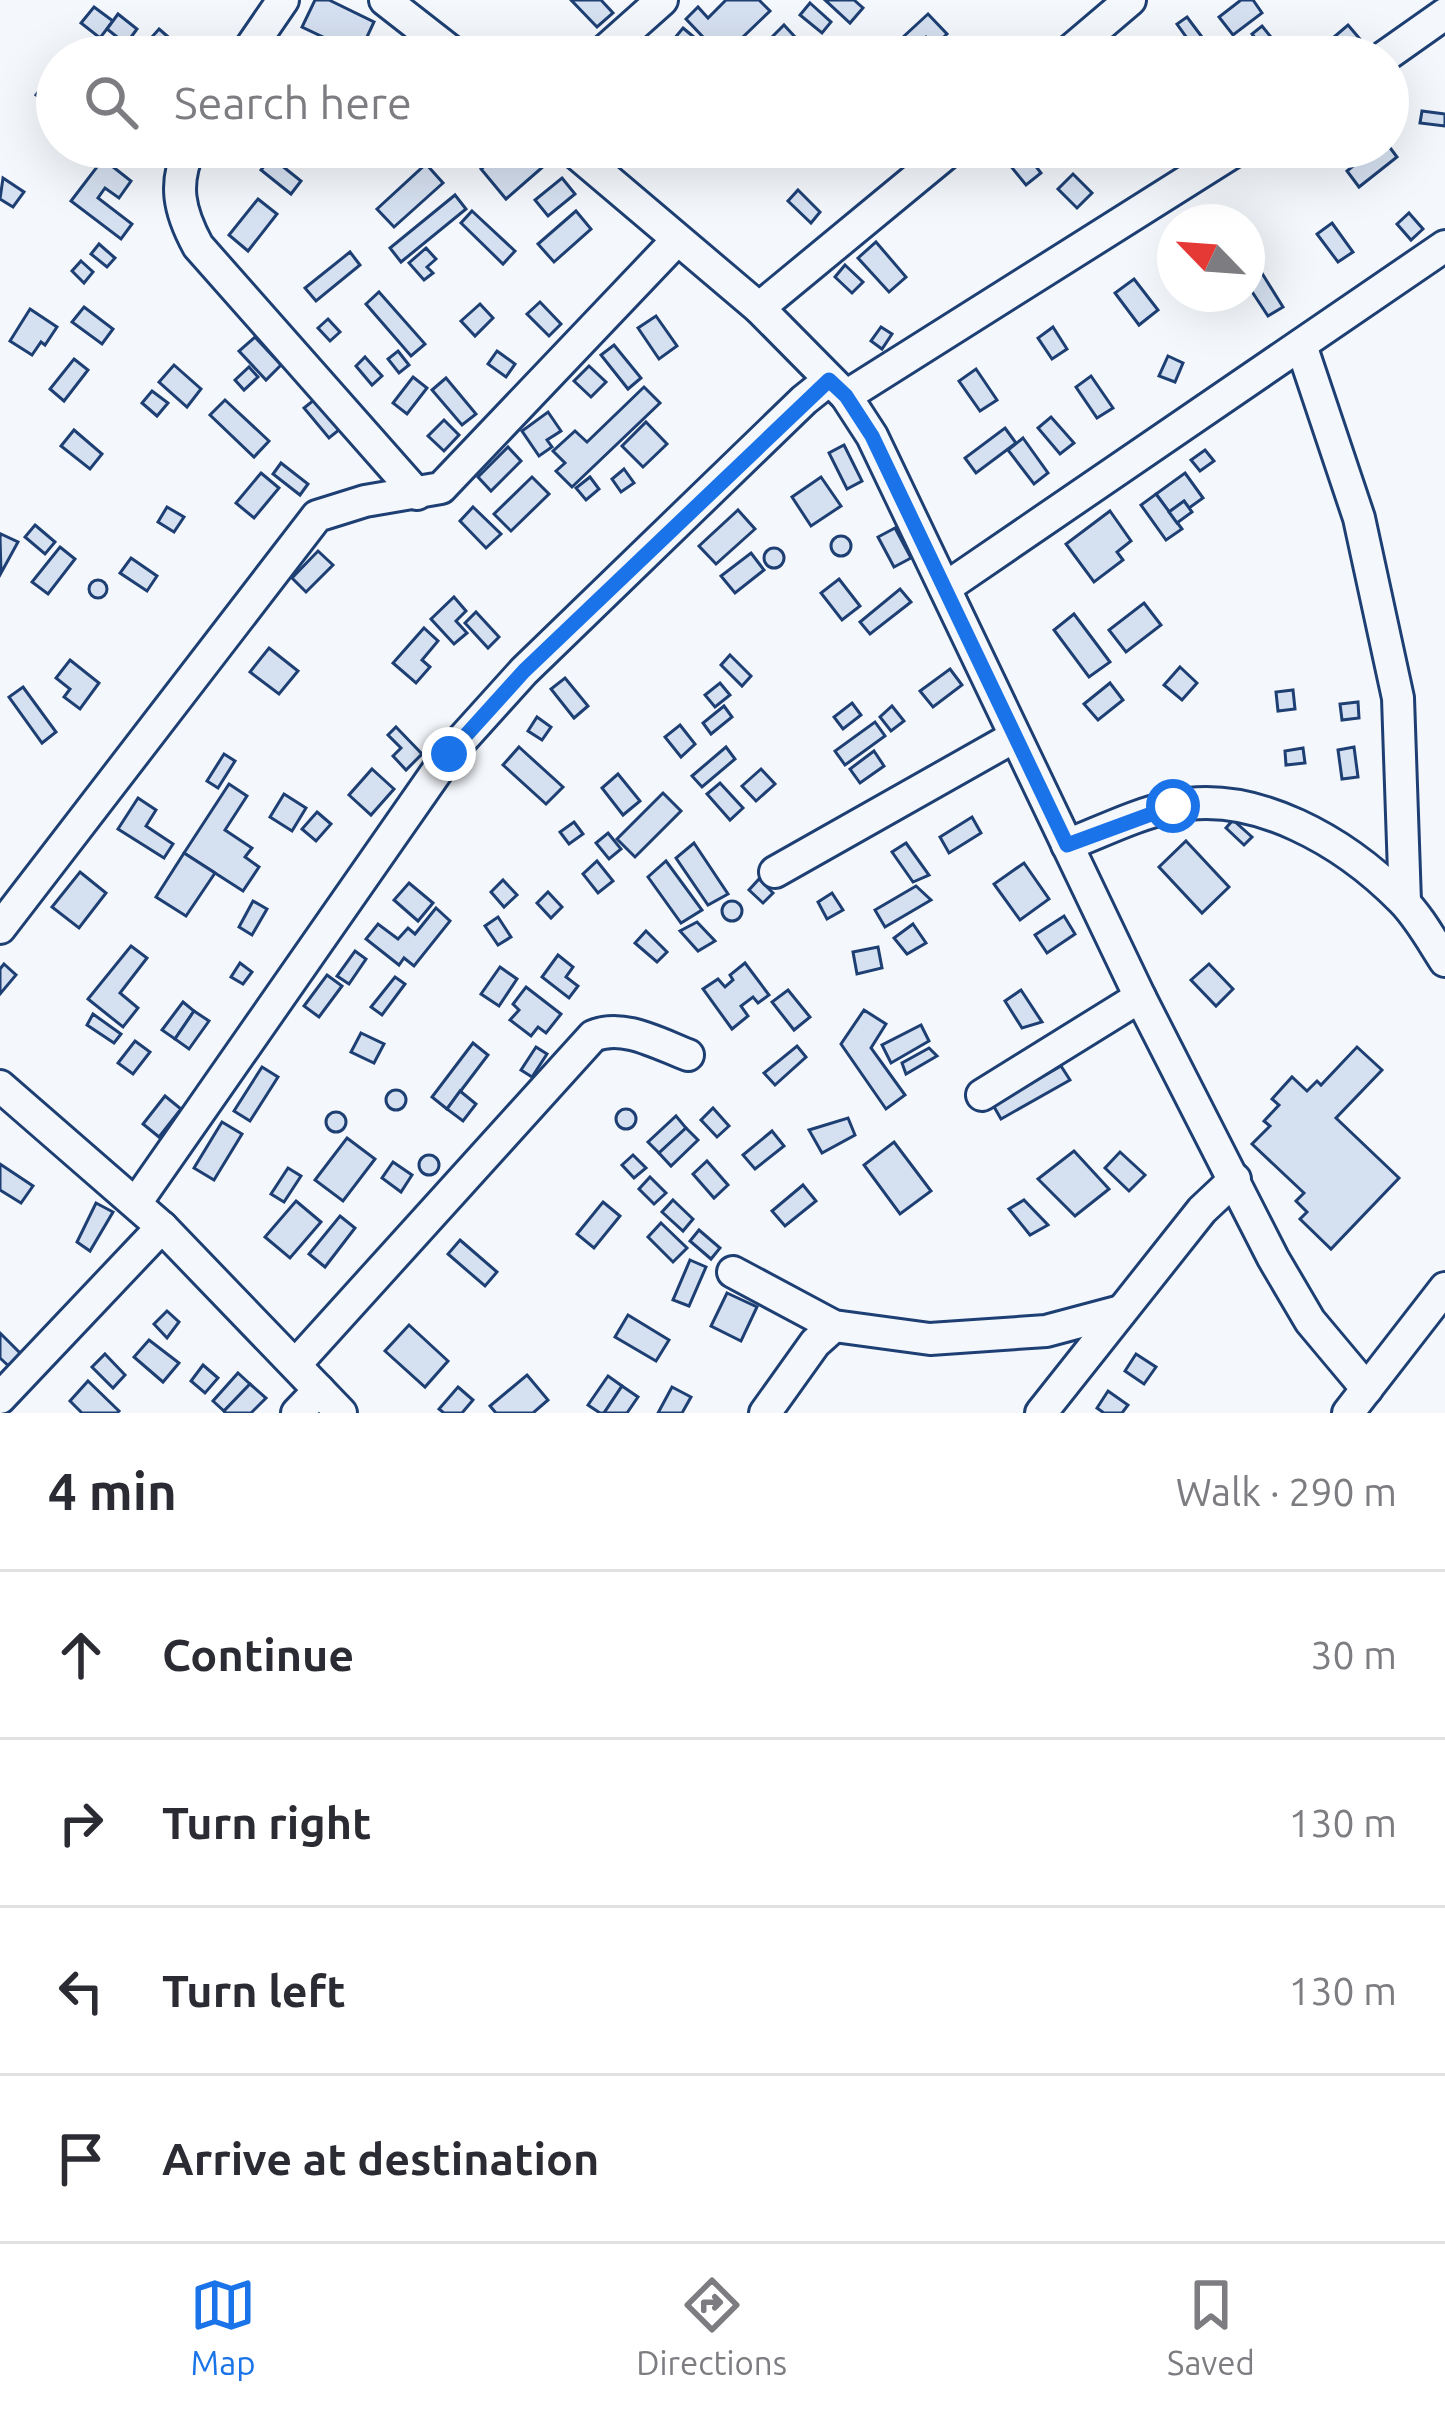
<!DOCTYPE html>
<html lang="en">
<head>
<meta charset="utf-8">
<style>
	:root { --surface:#fff; --page:#f2f2f3; --text:#2b2b33; --muted:#7c7c81; --line:#e1e1e2; --accent:#1a73e8 }
	body { margin:0; font-family:Ubuntu,sans-serif; background:var(--page); color:var(--text) }
	.compass { position:absolute; left:1157px; top:204px; width:108px; height:108px; border-radius:50%; background:var(--surface); box-shadow:0 12px 48px #0002; rotate:295deg }
	.stop { position:absolute; width:36px; height:36px; margin:-27px; border:9px solid #1a73e8; border-radius:50%; background:#fff }
	.stop.end { background:#1a73e8; border-color:#fff; box-shadow:0 3px 12px #0008 }
	.list { margin:0; padding:0; list-style:none }
	h2 { display:flex; justify-content:space-between; align-items:center; height:156px; margin:0; padding:0 48px; font-size:51px }
	h2 small { font-size:39px; font-weight:400; color:var(--muted) }
	.list li { display:grid; grid-template-columns:78px 1fr auto; gap:36px; align-items:center; box-sizing:border-box; height:168px; padding:0 48px; border-top:3px solid var(--line) }
	.list b { display:block; font-size:45px; white-space:nowrap }
	.list em { font-size:39px; font-style:normal; color:var(--muted) }
	.icon { flex:none; width:66px; height:66px; fill:none; stroke:currentColor; stroke-width:2; stroke-linecap:round; stroke-linejoin:round }
	.map { position:relative; flex:none; width:1445px; height:1413px; overflow:hidden }
	.search { position:absolute; background:var(--surface); box-shadow:0 12px 48px #0002; left:36px; right:36px; top:36px; height:132px; display:flex; align-items:center; gap:30px; box-sizing:border-box; padding:0 42px; border-radius:66px; color:var(--muted); font-size:45px }
	.sheet { height:828px; background:var(--surface) }
	nav { display:flex; justify-content:space-around; align-items:center; box-sizing:border-box; height:168px; border-top:3px solid var(--line); background:var(--surface); font-size:33px; color:var(--muted) }
	nav a { display:grid; justify-items:center; gap:6px }
	nav .on { color:var(--accent) }
	.map>svg:first-child { display:block }
</style>
</head>
<body>
<div class="map">
<svg width="1445" height="1413" viewBox="0 0 1445 1413">
	<rect width="100%" height="100%" fill="#f4f7fb"/>
	<g fill="#d5e0f0" stroke="#1d3f73" stroke-width="3">
		<polygon points="315,0 329,0 374,22 359,54 302,27"/>
		<polygon points="571,0 601,0 613,13 597,27"/>
		<polygon points="726,0 759,0 770,11 722,57 686,19 698,7 708,18"/>
		<polygon points="825,0 854,0 863,8 850,23"/>
		<polygon points="1241,0 1253,0 1262,13 1233,35 1219,17"/>
		<polygon points="810,3 831,22 822,33 800,15"/>
		<polygon points="94,7 113,21 100,38 81,23"/>
		<polygon points="118,14 137,29 126,44 107,29"/>
		<polygon points="928,14 947,34 934,46 926,37 912,49 902,38"/>
		<polygon points="1187,17 1202,37 1192,45 1177,24"/>
		<polygon points="784,25 795,37 784,48 773,36"/>
		<polygon points="1348,25 1365,45 1350,57 1334,37"/>
		<polygon points="1262,26 1275,42 1265,51 1252,34"/>
		<polygon points="683,28 713,53 710,57 659,57"/>
		<polygon points="159,29 174,42 161,57 140,57 137,54"/>
		<polygon points="385,39 403,57 370,57"/>
		<polygon points="211,42 231,56 231,57 201,57"/>
		<polygon points="46,82 57,90 53,107 36,95"/>
		<polygon points="1422,111 1445,114 1445,126 1420,123"/>
		<polygon points="1388,145 1397,157 1359,187 1347,171 1376,147"/>
		<polygon points="329,147 366,147 348,166"/>
		<polygon points="437,147 470,147 453,164"/>
		<polygon points="507,147 530,147 545,165 506,199 481,169"/>
		<polygon points="1021,147 1041,173 1026,185 1005,159"/>
		<polygon points="271,157 301,181 291,194 261,170"/>
		<polygon points="103,159 131,181 119,198 105,188 98,198 132,224 121,239 71,201"/>
		<polygon points="426,164 443,183 394,227 377,209"/>
		<polygon points="1073,174 1092,193 1077,208 1058,189"/>
		<polygon points="3,178 24,192 13,207 0,199"/>
		<polygon points="562,178 575,194 548,216 535,200"/>
		<polygon points="798,190 820,212 811,223 788,201"/>
		<polygon points="455,195 466,209 401,262 390,248"/>
		<polygon points="258,199 277,214 248,251 229,235"/>
		<polygon points="472,211 515,251 503,264 461,223"/>
		<polygon points="576,211 591,229 554,262 538,244"/>
		<polygon points="1409,213 1423,229 1411,240 1397,224"/>
		<polygon points="1332,223 1353,252 1338,262 1317,234"/>
		<polygon points="876,242 906,277 889,292 858,258"/>
		<polygon points="99,244 115,258 107,267 91,254"/>
		<polygon points="426,248 436,259 427,267 433,273 424,280 409,263"/>
		<polygon points="350,252 360,265 316,301 305,288"/>
		<polygon points="81,261 93,272 84,283 72,271"/>
		<polygon points="845,265 863,282 852,293 835,277"/>
		<polygon points="1260,270 1283,307 1268,316 1247,284 1247,279"/>
		<polygon points="1134,279 1158,310 1139,325 1115,293"/>
		<polygon points="379,292 425,344 411,356 366,304"/>
		<polygon points="540,302 561,324 549,336 527,314"/>
		<polygon points="480,304 493,318 475,336 461,321"/>
		<polygon points="84,307 113,329 102,344 72,322"/>
		<polygon points="30,309 57,327 45,345 41,342 32,355 10,341"/>
		<polygon points="656,316 677,346 659,359 638,328"/>
		<polygon points="328,319 340,332 330,341 318,328"/>
		<polygon points="881,327 892,334 882,349 871,341"/>
		<polygon points="1053,327 1067,349 1052,359 1038,338"/>
		<polygon points="255,337 281,365 266,380 239,351"/>
		<polygon points="614,345 641,378 628,389 601,355"/>
		<polygon points="398,351 409,365 399,373 388,359"/>
		<polygon points="497,351 515,364 506,377 488,364"/>
		<polygon points="1168,356 1183,363 1175,382 1159,376"/>
		<polygon points="365,357 382,376 372,385 356,366"/>
		<polygon points="74,359 88,370 64,401 50,389"/>
		<polygon points="174,365 201,389 187,407 159,382"/>
		<polygon points="589,366 606,382 591,397 574,381"/>
		<polygon points="249,367 258,377 244,390 235,380"/>
		<polygon points="976,369 997,400 980,411 959,381"/>
		<polygon points="1091,376 1113,408 1097,418 1076,387"/>
		<polygon points="413,377 427,388 407,414 393,403"/>
		<polygon points="446,378 476,414 462,425 432,390"/>
		<polygon points="644,387 660,403 572,487 556,471 565,463 553,451 575,431 587,442"/>
		<polygon points="152,391 168,403 157,416 142,403"/>
		<polygon points="320,395 345,425 329,438 304,408"/>
		<polygon points="225,400 269,441 254,457 210,415"/>
		<polygon points="548,412 561,431 547,440 552,447 539,456 522,431"/>
		<polygon points="1051,417 1074,443 1060,454 1038,428"/>
		<polygon points="444,420 459,435 444,451 428,436"/>
		<polygon points="646,422 667,444 643,467 622,446"/>
		<polygon points="1005,428 1016,443 976,473 965,458"/>
		<polygon points="74,430 102,454 90,469 61,446"/>
		<polygon points="1023,438 1048,473 1034,484 1008,450"/>
		<polygon points="844,445 862,481 847,489 829,453"/>
		<polygon points="508,447 521,461 491,491 478,477"/>
		<polygon points="1205,450 1214,461 1200,471 1191,460"/>
		<polygon points="281,463 308,484 300,495 273,474"/>
		<polygon points="624,469 634,483 621,492 612,479"/>
		<polygon points="261,473 279,488 254,518 236,503"/>
		<polygon points="1185,473 1203,498 1189,508 1184,501 1169,512 1156,494"/>
		<polygon points="532,477 549,494 511,531 494,514"/>
		<polygon points="590,477 599,489 586,500 576,488"/>
		<polygon points="821,477 841,506 811,526 792,497"/>
		<polygon points="1156,494 1182,529 1166,540 1141,505"/>
		<polygon points="1184,501 1192,512 1177,523 1169,512"/>
		<polygon points="167,507 184,517 174,532 158,522"/>
		<polygon points="473,507 501,534 486,548 460,521"/>
		<polygon points="738,510 755,529 716,564 699,546"/>
		<polygon points="1110,511 1131,541 1117,552 1123,560 1094,582 1066,544"/>
		<polygon points="35,525 55,542 45,554 25,537"/>
		<polygon points="895,528 911,558 894,567 878,537"/>
		<polygon points="1,534 18,542 1,573 0,537"/>
		<circle cx="841" cy="546" r="10"/>
		<polygon points="60,547 75,559 48,594 32,582"/>
		<circle cx="774" cy="558" r="10"/>
		<polygon points="318,551 333,565 306,592 292,578"/>
		<polygon points="751,553 764,570 735,593 721,576"/>
		<polygon points="131,558 157,576 147,591 120,573"/>
		<polygon points="839,579 860,606 842,620 821,593"/>
		<circle cx="98" cy="589" r="9"/>
		<polygon points="900,589 911,602 870,634 860,622"/>
		<polygon points="454,597 466,611 456,621 467,633 454,644 431,619"/>
		<polygon points="1144,603 1161,625 1126,652 1109,630"/>
		<polygon points="476,612 499,637 488,648 465,623"/>
		<polygon points="1074,614 1110,662 1089,677 1054,630"/>
		<polygon points="424,628 438,641 422,660 430,667 416,683 393,663"/>
		<polygon points="269,648 298,671 279,694 250,672"/>
		<polygon points="730,655 751,676 742,686 721,665"/>
		<polygon points="70,660 99,683 80,709 64,697 70,689 56,678"/>
		<polygon points="1180,667 1197,683 1182,700 1164,685"/>
		<polygon points="950,669 962,685 933,707 920,691"/>
		<polygon points="565,678 588,706 574,718 551,689"/>
		<polygon points="720,683 730,695 715,707 705,695"/>
		<polygon points="1110,683 1123,700 1098,720 1084,704"/>
		<polygon points="23,687 56,732 42,743 9,697"/>
		<polygon points="1293,690 1295,709 1278,711 1276,692"/>
		<polygon points="1358,702 1359,718 1342,720 1340,704"/>
		<polygon points="852,703 861,715 843,729 834,717"/>
		<polygon points="724,706 732,717 711,734 703,723"/>
		<polygon points="892,706 904,721 891,731 880,717"/>
		<polygon points="537,717 551,727 542,740 528,731"/>
		<polygon points="875,722 885,736 845,765 835,751"/>
		<polygon points="680,725 695,744 681,757 665,737"/>
		<polygon points="396,727 422,754 406,770 393,756 401,748 388,735"/>
		<polygon points="519,747 563,787 546,804 503,765"/>
		<polygon points="726,747 735,759 702,787 692,776"/>
		<polygon points="1354,747 1358,777 1342,779 1338,750"/>
		<polygon points="1303,748 1305,763 1286,765 1285,751"/>
		<polygon points="874,751 884,766 860,783 850,769"/>
		<polygon points="224,754 235,761 218,788 207,781"/>
		<polygon points="372,769 394,789 371,815 349,795"/>
		<polygon points="761,769 775,784 756,801 742,786"/>
		<polygon points="618,774 640,801 623,815 602,788"/>
		<polygon points="720,783 743,808 730,820 707,794"/>
		<polygon points="229,784 247,796 225,830 252,848 245,857 259,867 243,891 184,853"/>
		<polygon points="663,793 681,811 635,857 617,839"/>
		<polygon points="284,794 306,808 292,831 270,817"/>
		<polygon points="138,798 156,810 146,826 173,844 164,858 118,829"/>
		<polygon points="317,812 331,824 316,841 302,829"/>
		<polygon points="972,817 981,833 949,853 940,837"/>
		<polygon points="1233,820 1252,837 1244,845 1226,828"/>
		<polygon points="574,822 583,834 569,844 560,832"/>
		<polygon points="608,833 621,849 609,859 596,843"/>
		<polygon points="1186,841 1229,887 1202,913 1159,867"/>
		<polygon points="694,843 728,894 708,905 676,858"/>
		<polygon points="906,843 929,875 913,882 892,852"/>
		<polygon points="184,853 215,873 186,916 156,897"/>
		<polygon points="597,861 613,881 598,893 583,874"/>
		<polygon points="666,861 702,910 681,923 648,877"/>
		<polygon points="1024,863 1049,899 1020,920 994,884"/>
		<polygon points="80,872 106,893 79,928 52,907"/>
		<polygon points="759,879 773,893 763,903 749,890"/>
		<polygon points="503,880 517,895 504,907 491,892"/>
		<polygon points="409,883 433,903 418,921 394,900"/>
		<polygon points="916,886 931,900 885,927 875,910"/>
		<polygon points="548,892 562,907 551,918 537,903"/>
		<polygon points="832,893 843,910 827,919 818,902"/>
		<circle cx="732" cy="911" r="10"/>
		<polygon points="253,901 267,909 252,935 239,927"/>
		<polygon points="436,908 450,921 414,966 404,958 399,965 366,939 378,924 398,939 408,928 415,934"/>
		<polygon points="1064,916 1075,934 1047,953 1035,935"/>
		<polygon points="498,917 511,937 498,945 485,926"/>
		<polygon points="697,922 715,941 698,951 680,931"/>
		<polygon points="913,924 926,943 907,954 894,938"/>
		<polygon points="646,931 667,952 657,962 635,943"/>
		<polygon points="131,946 147,958 120,993 138,1008 123,1027 88,999"/>
		<polygon points="878,947 882,968 857,974 853,952"/>
		<polygon points="355,951 366,959 349,984 337,976"/>
		<polygon points="558,955 573,967 566,977 578,986 569,998 542,977"/>
		<polygon points="240,963 252,972 243,984 231,977"/>
		<polygon points="745,963 769,995 758,1003 753,997 741,1006 748,1016 732,1029 703,989 718,979 725,987 733,980 730,975"/>
		<polygon points="4,964 16,975 0,994 0,969"/>
		<polygon points="1209,964 1233,989 1216,1006 1191,980"/>
		<polygon points="500,967 517,979 499,1006 481,994"/>
		<polygon points="327,975 342,986 319,1017 304,1006"/>
		<polygon points="395,977 405,984 382,1015 371,1007"/>
		<polygon points="526,987 561,1014 546,1033 538,1027 531,1036 510,1020 519,1010 513,1004"/>
		<polygon points="788,990 810,1017 794,1030 772,1002"/>
		<polygon points="1021,990 1042,1022 1022,1028 1005,1001"/>
		<polygon points="183,1002 194,1011 175,1039 162,1030"/>
		<polygon points="864,1010 886,1024 871,1048 905,1095 886,1109 841,1044"/>
		<polygon points="194,1011 209,1021 189,1049 175,1039"/>
		<polygon points="93,1014 121,1034 114,1043 87,1025"/>
		<polygon points="921,1025 929,1041 891,1063 882,1045"/>
		<polygon points="361,1033 384,1044 374,1063 351,1052"/>
		<polygon points="135,1041 150,1052 133,1074 118,1063"/>
		<polygon points="473,1043 488,1055 447,1109 432,1097"/>
		<polygon points="797,1046 806,1057 775,1085 764,1073"/>
		<polygon points="536,1047 547,1054 532,1077 521,1070"/>
		<polygon points="1357,1047 1382,1070 1336,1118 1399,1178 1331,1249 1300,1219 1307,1212 1296,1201 1304,1193 1252,1144 1270,1126 1264,1121 1279,1105 1272,1099 1292,1077 1307,1091 1317,1081 1321,1085"/>
		<polygon points="929,1048 937,1056 906,1074 902,1063"/>
		<polygon points="1061,1066 1070,1080 1001,1119 993,1105"/>
		<polygon points="262,1067 278,1077 250,1121 234,1111"/>
		<circle cx="396" cy="1100" r="10"/>
		<polygon points="460,1091 476,1104 463,1121 447,1109"/>
		<polygon points="165,1096 181,1109 159,1137 143,1124"/>
		<polygon points="713,1108 729,1126 717,1137 701,1120"/>
		<circle cx="626" cy="1119" r="10"/>
		<circle cx="336" cy="1122" r="10"/>
		<polygon points="676,1116 686,1128 659,1153 648,1142"/>
		<polygon points="848,1118 855,1135 822,1153 809,1130"/>
		<polygon points="222,1122 242,1134 214,1180 194,1168"/>
		<polygon points="686,1128 698,1140 671,1166 659,1153"/>
		<polygon points="772,1131 784,1146 755,1169 743,1155"/>
		<polygon points="347,1138 375,1159 343,1201 315,1180"/>
		<polygon points="894,1142 931,1191 900,1214 864,1165"/>
		<polygon points="1074,1151 1109,1189 1075,1216 1038,1179"/>
		<polygon points="1120,1152 1145,1175 1129,1191 1105,1168"/>
		<circle cx="429" cy="1165" r="10"/>
		<polygon points="633,1155 646,1168 634,1178 622,1165"/>
		<polygon points="707,1161 728,1185 714,1198 693,1174"/>
		<polygon points="393,1162 412,1175 401,1192 382,1178"/>
		<polygon points="0,1164 33,1186 21,1203 0,1190"/>
		<polygon points="288,1168 301,1176 284,1202 271,1194"/>
		<polygon points="650,1177 666,1193 654,1204 639,1189"/>
		<polygon points="803,1185 816,1201 785,1226 772,1211"/>
		<polygon points="673,1200 693,1219 683,1231 662,1212"/>
		<polygon points="1024,1200 1048,1225 1030,1235 1009,1209"/>
		<polygon points="296,1201 321,1222 290,1258 265,1237"/>
		<polygon points="603,1202 620,1216 594,1248 577,1234"/>
		<polygon points="96,1203 113,1212 90,1251 77,1242"/>
		<polygon points="340,1216 355,1228 325,1267 309,1254"/>
		<polygon points="661,1223 687,1248 673,1262 648,1237"/>
		<polygon points="699,1230 720,1248 711,1259 690,1241"/>
		<polygon points="460,1240 497,1272 485,1286 448,1254"/>
		<polygon points="690,1260 706,1267 689,1306 673,1300"/>
		<polygon points="727,1293 757,1307 741,1341 711,1326"/>
		<polygon points="167,1311 179,1322 167,1338 154,1324"/>
		<polygon points="628,1315 669,1340 656,1361 615,1337"/>
		<polygon points="409,1325 448,1361 425,1387 385,1351"/>
		<polygon points="0,1333 23,1356 13,1370 0,1358"/>
		<polygon points="149,1340 179,1363 163,1382 134,1357"/>
		<polygon points="105,1354 125,1375 113,1388 92,1367"/>
		<polygon points="1136,1354 1156,1367 1144,1384 1125,1371"/>
		<polygon points="203,1365 218,1378 205,1393 191,1381"/>
		<polygon points="238,1373 250,1384 224,1411 213,1401"/>
		<polygon points="527,1375 548,1400 533,1413 496,1413 490,1406"/>
		<polygon points="608,1376 622,1386 604,1413 600,1413 588,1405"/>
		<polygon points="88,1381 119,1411 117,1413 82,1413 70,1401"/>
		<polygon points="250,1384 266,1398 251,1413 226,1413 224,1411"/>
		<polygon points="622,1386 638,1397 627,1413 604,1413"/>
		<polygon points="458,1387 473,1400 462,1413 444,1413 439,1409"/>
		<polygon points="672,1387 691,1397 682,1413 658,1413"/>
		<polygon points="1108,1391 1128,1405 1122,1413 1104,1413 1097,1408"/>
	</g>
	<g fill="none" stroke-linecap="round" stroke-linejoin="round">
		<defs>
			<g id="minor">
				<polyline points="385,0 458,57"/>
				<polyline points="244,57 283,0"/>
				<polyline points="598,57 662,0"/>
				<polyline points="1063,57 1130,0"/>
				<polyline points="1384,57 1445,14"/>
				<path d="M190,147C173,184 179,211 198,246L417,494"/>
				<polyline points="569,147 759,308 846,396 872,436 1140,997 1273,1258 1310,1321 1367,1389"/>
				<polyline points="759,308 954,147"/>
				<polyline points="1301,345 1359,518 1398,698 1405,902"/>
				<polyline points="846,396 1241,147"/>
				<polyline points="945,588 1445,246"/>
				<path d="M1067,845C1101,832 1136,814 1171,807C1255,788 1346,843 1402,900C1419,917 1432,941 1445,961"/>
				<polyline points="775,872 1014,737"/>
				<polyline points="0,928 317,516 365,501 441,488 676,241"/>
				<polyline points="0,1086 162,1227 341,1413"/>
				<polyline points="982,1095 1140,997"/>
				<polyline points="136,1203 449,754 524,671 804,400 829,380"/>
				<polyline points="733,1272 834,1326 930,1339 1046,1331 1121,1311"/>
				<path d="M296,1364L593,1036C623,1023 659,1044 688,1055"/>
				<polyline points="0,1398 162,1227"/>
				<polyline points="297,1413 319,1390"/>
				<polyline points="765,1413 815,1343 834,1326"/>
				<polyline points="1041,1413 1202,1210 1235,1179"/>
				<polyline points="1348,1413 1445,1288"/>
			</g>
		</defs>
		<use href="#minor" stroke="#1d3f73" stroke-width="36"/>
		<use href="#minor" stroke="#f4f7fb" stroke-width="30"/>
	</g>
	<g fill="none" stroke-linecap="round" stroke-linejoin="round">
		<polyline stroke="#1a73e8" stroke-width="15" points="449,754 524,671 829,380 846,396 872,436 1067,845 1173,806"/>
	</g>
</svg>
<svg class="compass" viewBox="-18 -18 36 36"><path d="M0-13l5 13h-10z" fill="#e53935"/><path d="M0 13l5-13h-10z" fill="#7c7c81"/></svg>
<div class="stop" style="left:1173px;top:806px"></div>
<div class="stop end" style="left:449px;top:754px"></div>
<div class="search"><svg class="icon" aria-label="search" viewBox="0 0 24 24"><circle cx="10" cy="10" r="6"/><path d="M15 15l6 6"/></svg>Search here</div>
</div>
<section class="sheet">
<h2>4 min<small>Walk · 290 m</small></h2>
<ul class="list">
<li><svg class="icon" aria-label="ahead" viewBox="0 0 24 24"><path d="M12 20V5M6 11l6-6 6 6"/></svg><div><b>Continue</b></div><em>30 m</em></li>
<li><svg class="icon" aria-label="right" viewBox="0 0 24 24"><path d="M7 20v-9h11M14 6l5 5-5 5"/></svg><div><b>Turn right</b></div><em>130 m</em></li>
<li><svg class="icon" aria-label="left" viewBox="0 0 24 24"><path d="M17 20v-9H6M10 6l-5 5 5 5"/></svg><div><b>Turn left</b></div><em>130 m</em></li>
<li><svg class="icon" aria-label="arrive" viewBox="0 0 24 24"><path d="M6 21V4h12l-3 4 3 4H6"/></svg><div><b>Arrive at destination</b></div></li>
</ul>
</section>
<nav>
<a class="on"><svg class="icon" aria-label="map" viewBox="0 0 24 24"><path d="M3 6l6-2 6 2 6-2v14l-6 2-6-2-6 2zM9 4v14M15 6v14"/></svg>Map</a>
<a><svg class="icon" aria-label="directions" viewBox="0 0 24 24"><path d="M12 3l9 9-9 9-9-9zM9 14v-3h6M13 9l2 2-2 2"/></svg>Directions</a>
<a><svg class="icon" aria-label="saved" viewBox="0 0 24 24"><path d="M7 4h10v16l-5-4-5 4z"/></svg>Saved</a>
</nav>
</body>
</html>
